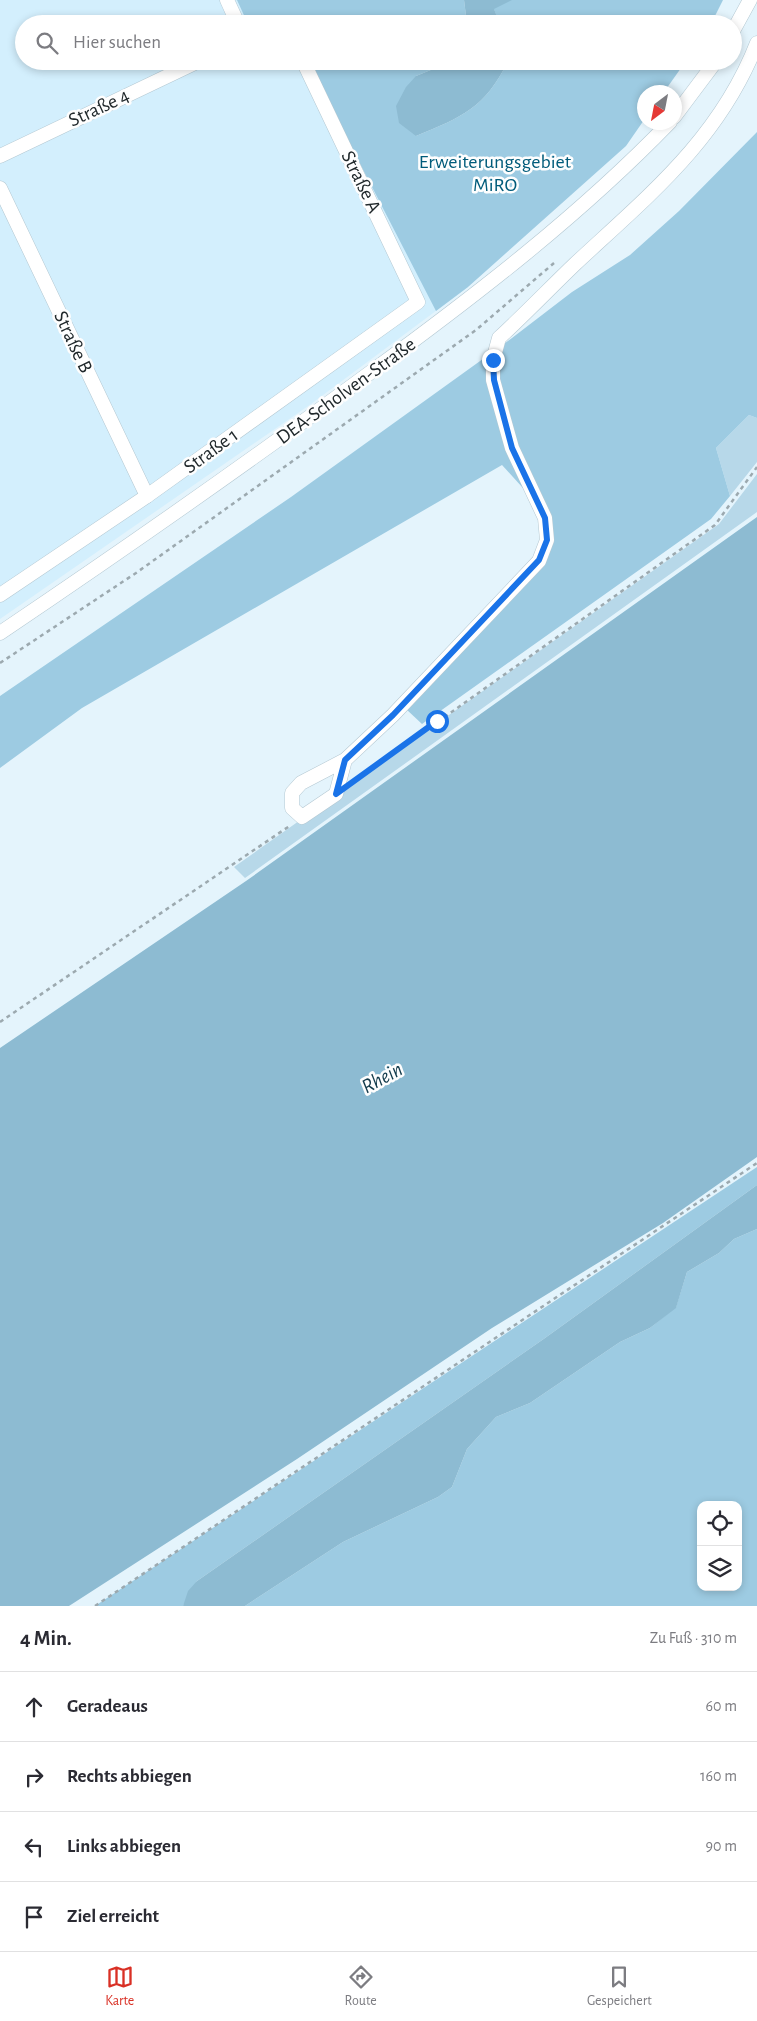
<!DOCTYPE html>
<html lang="de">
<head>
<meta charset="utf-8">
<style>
	:root { --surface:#fff; --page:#f2f2f3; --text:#2b2b33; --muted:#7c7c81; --line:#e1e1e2; --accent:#d93025 }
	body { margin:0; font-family:"Alegreya Sans",sans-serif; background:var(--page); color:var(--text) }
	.controls { position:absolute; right:15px; bottom:15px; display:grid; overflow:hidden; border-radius:10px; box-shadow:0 2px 8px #0003 }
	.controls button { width:45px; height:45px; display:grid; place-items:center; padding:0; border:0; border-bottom:1px solid var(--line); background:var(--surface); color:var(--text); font:25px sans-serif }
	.compass { position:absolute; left:637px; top:85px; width:45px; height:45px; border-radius:50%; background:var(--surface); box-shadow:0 2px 8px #0003; rotate:212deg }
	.stop { position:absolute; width:15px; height:15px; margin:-11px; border:4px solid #1a73e8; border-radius:50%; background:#fff }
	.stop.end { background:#1a73e8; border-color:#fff; box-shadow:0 1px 5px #0008 }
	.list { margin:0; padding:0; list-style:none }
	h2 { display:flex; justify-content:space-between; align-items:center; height:65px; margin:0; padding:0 20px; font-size:21px }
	h2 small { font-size:16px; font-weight:400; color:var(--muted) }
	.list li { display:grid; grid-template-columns:32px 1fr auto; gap:15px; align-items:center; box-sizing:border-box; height:70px; padding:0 20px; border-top:1px solid var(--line) }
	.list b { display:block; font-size:19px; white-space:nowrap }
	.list em { font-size:16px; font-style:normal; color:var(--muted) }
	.icon { flex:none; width:28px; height:28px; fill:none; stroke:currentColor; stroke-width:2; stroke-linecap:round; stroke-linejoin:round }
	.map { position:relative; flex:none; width:757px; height:1606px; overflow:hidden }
	.search { position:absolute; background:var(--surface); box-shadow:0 2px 8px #0003; left:15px; right:15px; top:15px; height:55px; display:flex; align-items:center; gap:12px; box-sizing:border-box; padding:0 18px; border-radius:28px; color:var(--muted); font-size:19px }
	.sheet { height:345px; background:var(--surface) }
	nav { display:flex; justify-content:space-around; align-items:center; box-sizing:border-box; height:70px; border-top:1px solid var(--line); background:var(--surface); font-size:14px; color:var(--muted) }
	nav a { display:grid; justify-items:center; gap:2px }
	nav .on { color:var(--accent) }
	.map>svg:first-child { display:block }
</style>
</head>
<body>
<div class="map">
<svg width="757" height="1606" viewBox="0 0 757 1606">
	<rect width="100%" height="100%" fill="#e4f4fc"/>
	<polygon fill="#d3effd" points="0,0 339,0 351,24 24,24 24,61 369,61 468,287 311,404 0,619"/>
	<g fill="#b7d8e9">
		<polygon points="749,415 757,418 757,462 730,496 716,448"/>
		<polygon points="757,474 757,512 245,878 234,867 719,524"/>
	</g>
	<g fill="#9dcbe2" fill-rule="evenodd">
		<polygon points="237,0 464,0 467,24 288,24 286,20 269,24 248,24"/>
		<polygon points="490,0 723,0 711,24 500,24"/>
		<path d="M307,61H446L438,67L416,76V136C462,117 485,108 508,61H686L664,92H644V120L626,146L468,287L436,311Z"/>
		<polygon points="757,132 757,418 749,415 716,448 730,496 711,519 422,724 406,709 543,562 551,519 502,465 82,708 0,768 0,696 291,497 512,338 572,292 630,255 679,211"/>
		<polygon points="757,1167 757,1185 545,1338 197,1581 183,1606 95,1606"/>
		<path d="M757,1229V1606H245L343,1542L438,1497L452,1487L467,1449L496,1417L530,1403L620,1342L650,1328L676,1307L687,1272L719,1253L734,1239ZM701,1505H738V1587H701Z"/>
	</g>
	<g fill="#8dbbd2">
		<polygon points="464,0 512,0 494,9 500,24 467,24"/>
		<path d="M446,61H508C485,108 462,117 416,136L399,123L396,106L406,87L416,76L438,67Z"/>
		<polygon points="757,517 757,1157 663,1223 492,1328 297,1459 69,1606 0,1606 0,1048 246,881"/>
		<polygon points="757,1185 757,1229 734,1239 719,1253 687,1272 676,1308 650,1328 620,1342 530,1403 496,1417 467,1449 452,1487 438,1497 343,1542 245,1606 183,1606 188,1591 197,1581 545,1338"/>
	</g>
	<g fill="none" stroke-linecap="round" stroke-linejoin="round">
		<defs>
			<g id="minor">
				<polyline points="227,0 238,24"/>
				<polyline points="733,31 750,0"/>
				<polyline points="674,117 716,61"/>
				<polyline points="0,156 199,61"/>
				<polyline points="0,188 147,496"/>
				<polyline points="0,595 147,496 418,302 303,61"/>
				<path d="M0,633C126,548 249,462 371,372C476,295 579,216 670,122"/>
				<path d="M345,760L301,783L292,793V808L302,817L336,794L345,760L393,715L539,561L547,540L545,518L512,448L493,380V360L499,338C525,314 550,288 575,264C648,196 719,140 757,43"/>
			</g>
		</defs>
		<use href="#minor" stroke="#b4c8d2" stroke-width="15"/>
		<g stroke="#9ca9af" stroke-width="2.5" stroke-dasharray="4 4" stroke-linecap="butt">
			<polyline points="0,663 136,573 476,330 554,263"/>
			<polyline points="353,782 715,525 757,467"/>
			<polyline points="0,1022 291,825"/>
			<polyline points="95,1606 757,1163"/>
		</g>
		<use href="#minor" stroke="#fff" stroke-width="14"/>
	</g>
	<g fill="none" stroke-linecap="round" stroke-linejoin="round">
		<polyline stroke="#1a73e8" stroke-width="6" points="437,721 336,794 345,760 393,715 539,560 547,540 545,518 512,448 494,380 493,360"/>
	</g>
	<g text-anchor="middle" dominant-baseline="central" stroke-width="5" stroke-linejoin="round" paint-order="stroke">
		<g font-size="20" fill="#20282b" stroke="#fefefe">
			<text transform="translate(99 108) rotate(-25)">Straße 4</text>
			<text transform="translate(361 182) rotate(64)">Straße A</text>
			<text transform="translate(73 342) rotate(65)">Straße B</text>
			<text transform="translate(346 391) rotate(-36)">DEA-Scholven-Straße</text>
			<text transform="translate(211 451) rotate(-36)">Straße 1</text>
		</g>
		<g font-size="20" fill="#005b7a" stroke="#fefefe">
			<text x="495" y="162">Erweiterungsgebiet<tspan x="495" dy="23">MiRO</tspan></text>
		</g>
		<g font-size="21" font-style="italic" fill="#123a4b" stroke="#fefefe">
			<text transform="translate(382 1078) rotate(-29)">Rhein</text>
		</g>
	</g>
</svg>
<div class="controls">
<button><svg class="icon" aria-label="locate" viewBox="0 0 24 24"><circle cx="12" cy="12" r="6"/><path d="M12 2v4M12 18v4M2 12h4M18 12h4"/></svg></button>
<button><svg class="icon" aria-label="layers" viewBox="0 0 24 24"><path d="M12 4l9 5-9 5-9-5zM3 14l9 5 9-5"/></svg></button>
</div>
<svg class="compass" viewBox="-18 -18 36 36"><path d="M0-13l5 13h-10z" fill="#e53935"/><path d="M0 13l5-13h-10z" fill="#7c7c81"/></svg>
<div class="stop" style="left:437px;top:721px"></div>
<div class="stop end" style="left:493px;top:360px"></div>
<div class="search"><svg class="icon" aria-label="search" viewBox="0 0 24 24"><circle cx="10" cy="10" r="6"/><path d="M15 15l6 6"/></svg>Hier suchen</div>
</div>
<section class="sheet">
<h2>4 Min.<small>Zu Fuß · 310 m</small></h2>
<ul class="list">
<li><svg class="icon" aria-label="ahead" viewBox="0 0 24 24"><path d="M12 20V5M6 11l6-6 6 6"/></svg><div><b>Geradeaus</b></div><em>60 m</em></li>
<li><svg class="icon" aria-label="right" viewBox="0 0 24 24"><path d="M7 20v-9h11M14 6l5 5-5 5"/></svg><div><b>Rechts abbiegen</b></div><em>160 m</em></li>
<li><svg class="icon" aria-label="left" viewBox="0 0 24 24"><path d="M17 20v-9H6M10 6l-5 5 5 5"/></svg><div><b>Links abbiegen</b></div><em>90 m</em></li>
<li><svg class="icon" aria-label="arrive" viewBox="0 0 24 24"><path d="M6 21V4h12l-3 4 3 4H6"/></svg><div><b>Ziel erreicht</b></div></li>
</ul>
</section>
<nav>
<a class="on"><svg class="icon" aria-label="map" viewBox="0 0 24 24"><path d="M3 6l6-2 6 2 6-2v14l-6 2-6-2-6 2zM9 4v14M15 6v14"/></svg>Karte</a>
<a><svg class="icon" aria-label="directions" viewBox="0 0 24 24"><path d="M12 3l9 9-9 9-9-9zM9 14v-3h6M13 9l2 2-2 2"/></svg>Route</a>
<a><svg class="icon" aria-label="saved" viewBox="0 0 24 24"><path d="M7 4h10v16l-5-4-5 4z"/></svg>Gespeichert</a>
</nav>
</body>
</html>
